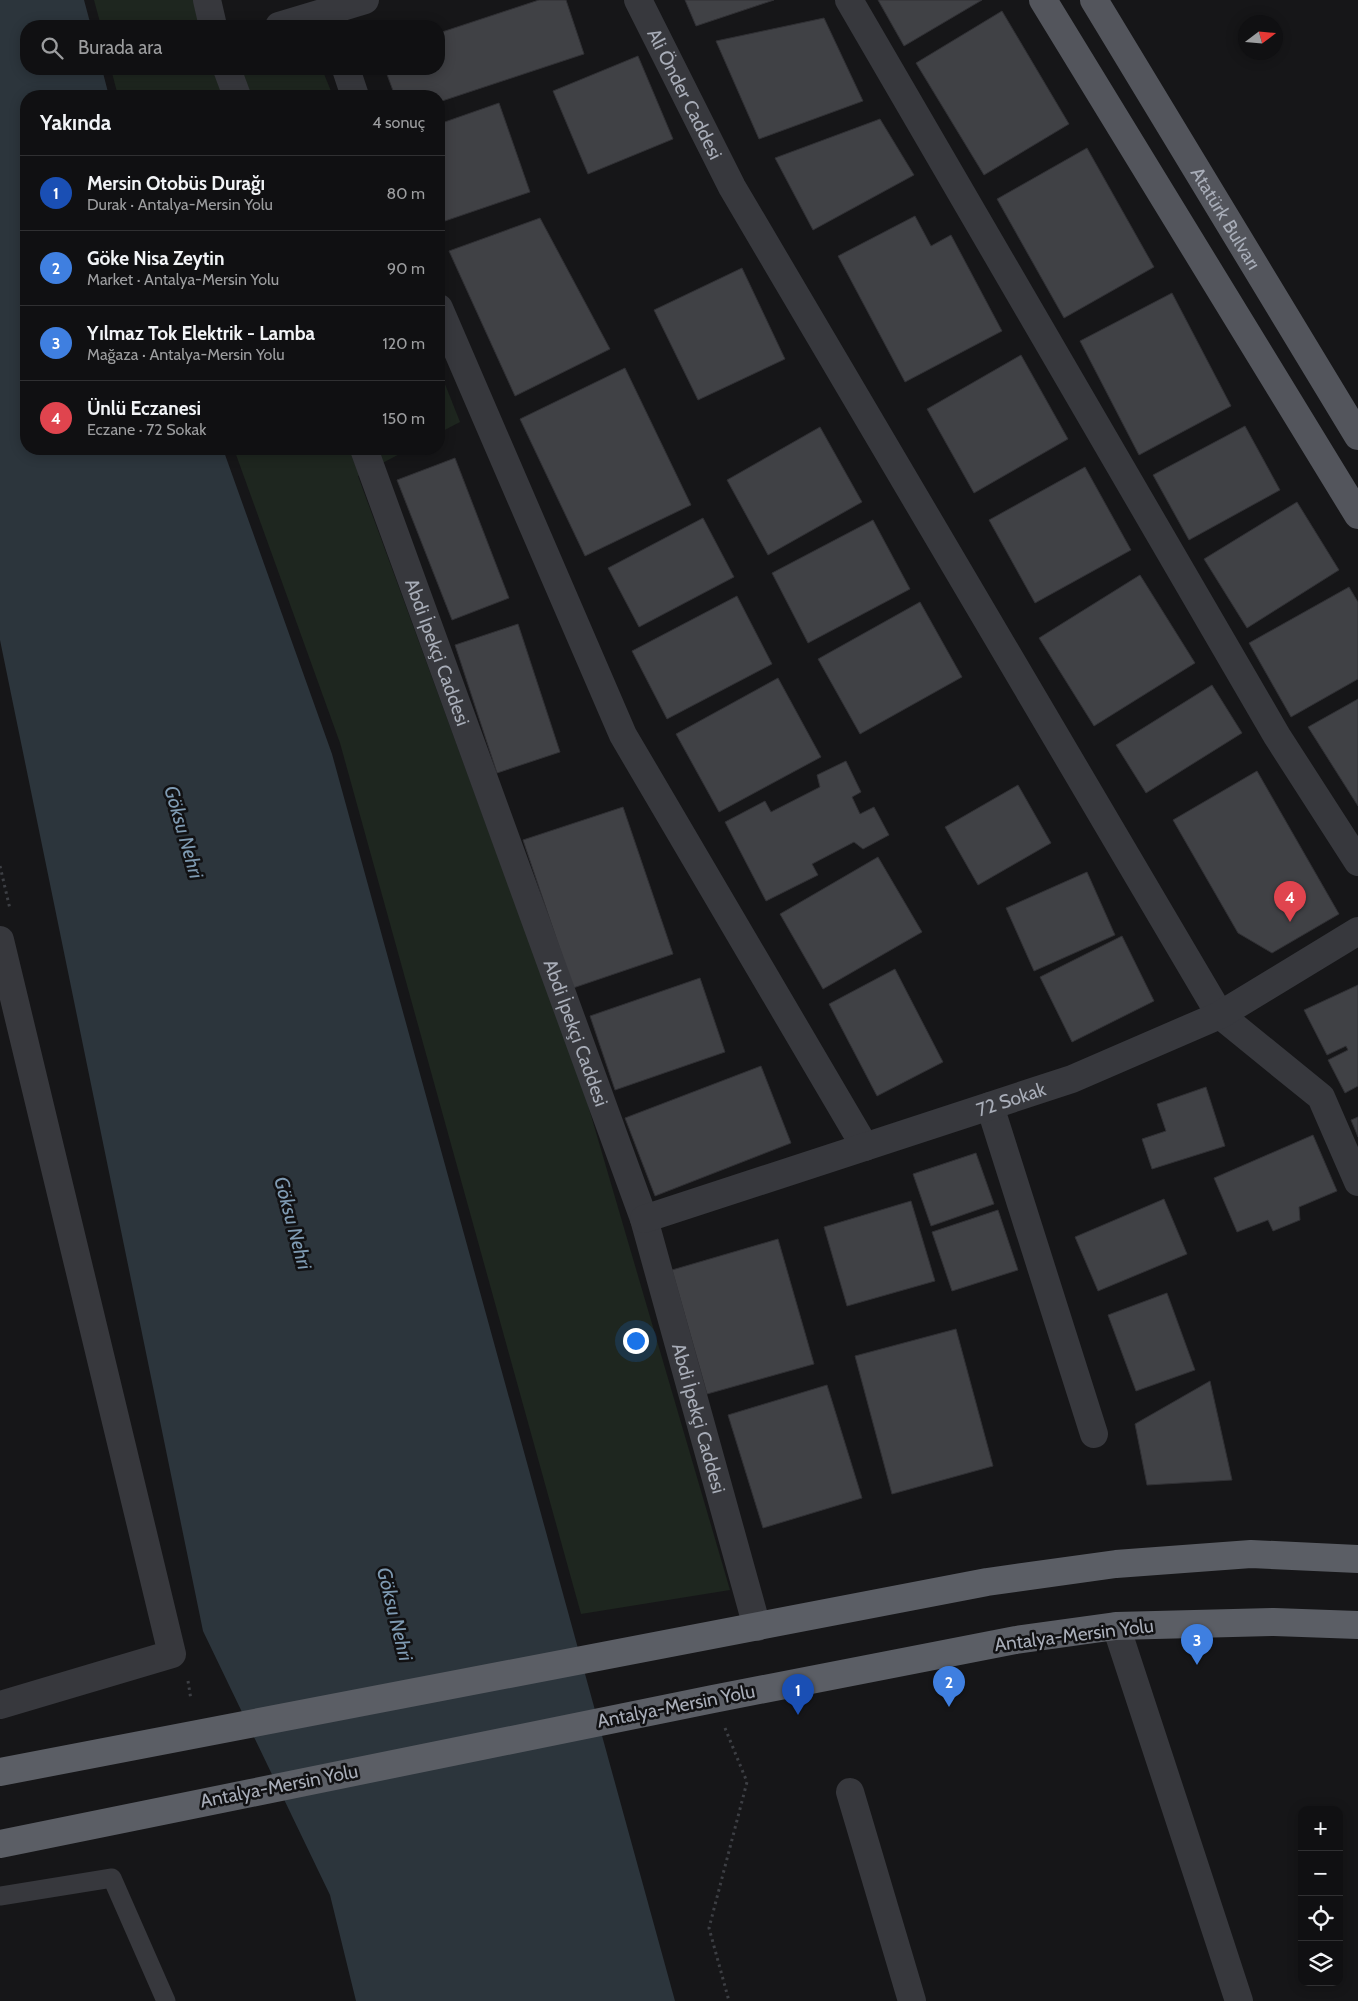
<!DOCTYPE html>
<html lang="tr">
<head>
<meta charset="utf-8">
<style>
	:root { --surface:#101012; --page:#19191b; --text:#f1f3f6; --muted:#9c9d9f; --line:#303032; --accent:#0b8043 }
	body { margin:0; font-family:Cabin,sans-serif; background:var(--page); color:var(--text) }
	.controls { position:absolute; right:15px; bottom:15px; display:grid; overflow:hidden; border-radius:10px; box-shadow:0 2px 12px #0003 }
	.controls button { width:45px; height:45px; display:grid; place-items:center; padding:0; border:0; border-bottom:1px solid var(--line); background:var(--surface); color:var(--text); font:25px sans-serif }
	.compass { position:absolute; left:1238px; top:15px; width:45px; height:45px; border-radius:50%; background:var(--surface); box-shadow:0 2px 12px #0003; rotate:74deg }
	.you { position:absolute; left:635px; top:1340px; width:18px; height:18px; margin:-12px; border:4px solid #fff; border-radius:50%; background:#1a73e8; box-shadow:0 0 0 8px #1a73e833 }
	.badge { display:grid; place-items:center; width:32px; height:32px; border-radius:50%; background:var(--accent); color:#fff; font-size:16px; font-weight:700 }
	.pin { position:absolute; translate:-50% -41px; filter:drop-shadow(0 1px 2px #0008) }
	.pin::after { content:''; position:absolute; top:26px; width:18px; height:15px; background:inherit; clip-path:polygon(0 0,100% 0,50% 100%) }
	.list { margin:0; padding:0; list-style:none }
	h2 { display:flex; justify-content:space-between; align-items:center; height:65px; margin:0; padding:0 20px; font-size:21px }
	h2 small { font-size:16px; font-weight:400; color:var(--muted) }
	.list li { display:grid; grid-template-columns:32px 1fr auto; gap:15px; align-items:center; box-sizing:border-box; height:75px; padding:0 20px; border-top:1px solid var(--line) }
	.list b { display:block; font-size:19px; white-space:nowrap }
	.list p { margin:0; font-size:16px; white-space:nowrap; color:var(--muted) }
	.list em { font-size:16px; font-style:normal; color:var(--muted) }
	.icon { flex:none; width:28px; height:28px; fill:none; stroke:currentColor; stroke-width:2; stroke-linecap:round; stroke-linejoin:round }
	.map { position:relative; flex:none; width:1358px; height:2001px; overflow:hidden }
	.search { position:absolute; background:var(--surface); box-shadow:0 2px 12px #0003; left:20px; top:20px; width:425px; height:55px; display:flex; align-items:center; gap:12px; box-sizing:border-box; padding:0 18px; border-radius:20px; color:var(--muted); font-size:19px }
	.panel { position:absolute; background:var(--surface); box-shadow:0 2px 12px #0003; left:20px; top:90px; width:425px; height:365px; border-radius:20px }
	.map>svg:first-child { display:block }
</style>
</head>
<body>
<div class="map">
<svg width="1358" height="2001" viewBox="0 0 1358 2001">
	<rect width="100%" height="100%" fill="#161618"/>
	<g fill="#1e261f">
		<polygon points="94,0 218,0 226,26 101,26"/>
		<polygon points="111,69 322,69 333,96 118,96"/>
		<polygon points="439,369 460,422 439,433"/>
		<polygon points="234,449 409,449 358,476 583,1088 730,1590 581,1614 340,743"/>
	</g>
	<polygon fill="#2c353c" points="0,0 84,0 91,26 26,26 26,69 102,69 109,96 26,96 26,449 223,449 332,754 675,2001 356,2001 330,1895 203,1631 0,640"/>
	<g fill="#404145" stroke="#303034">
		<polygon points="539,0 566,0 584,54 439,102 439,96 395,96 385,69 439,69 439,33"/>
		<polygon points="685,0 774,0 696,26"/>
		<polygon points="878,0 982,0 904,46"/>
		<polygon points="1002,11 1069,124 984,175 916,63"/>
		<polygon points="824,18 863,101 759,139 716,41"/>
		<polygon points="638,56 673,139 588,174 553,91"/>
		<polygon points="499,103 530,192 442,222 439,214 439,124"/>
		<polygon points="880,119 914,175 813,230 775,158"/>
		<polygon points="1087,148 1154,267 1064,318 997,199"/>
		<polygon points="915,216 931,246 951,235 1002,331 905,382 838,256"/>
		<polygon points="540,218 610,349 515,396 449,251"/>
		<polygon points="742,268 785,359 698,400 654,310"/>
		<polygon points="1172,293 1231,406 1139,455 1080,341"/>
		<polygon points="1021,355 1068,439 974,493 927,409"/>
		<polygon points="625,368 691,505 585,556 520,419"/>
		<polygon points="1245,426 1280,490 1189,540 1153,475"/>
		<polygon points="820,427 862,502 768,555 727,480"/>
		<polygon points="455,458 509,598 452,620 397,480"/>
		<polygon points="1085,467 1131,550 1035,603 989,520"/>
		<polygon points="1297,502 1339,570 1247,628 1204,559"/>
		<polygon points="703,518 734,577 639,627 608,568"/>
		<polygon points="873,520 910,589 808,643 772,573"/>
		<polygon points="1140,575 1195,663 1094,726 1039,638"/>
		<polygon points="1349,587 1358,602 1358,679 1291,717 1249,643"/>
		<polygon points="737,596 772,664 667,719 632,651"/>
		<polygon points="920,602 962,677 860,734 818,659"/>
		<polygon points="518,624 560,752 497,773 455,645"/>
		<polygon points="778,678 821,757 719,812 676,734"/>
		<polygon points="1212,685 1242,733 1146,793 1116,745"/>
		<polygon points="1358,699 1358,806 1308,727"/>
		<polygon points="846,761 861,792 852,797 860,814 874,807 889,835 863,849 854,842 812,864 818,875 766,901 725,822 765,801 771,812 820,787 817,775"/>
		<polygon points="1257,771 1339,914 1272,953 1238,933 1173,820"/>
		<polygon points="1018,785 1051,843 978,885 945,827"/>
		<polygon points="623,807 673,954 573,988 523,840"/>
		<polygon points="878,857 922,932 823,989 780,914"/>
		<polygon points="1087,872 1115,935 1034,971 1006,908"/>
		<polygon points="1122,936 1154,1001 1072,1042 1040,977"/>
		<polygon points="895,969 943,1062 877,1096 829,1004"/>
		<polygon points="700,978 725,1052 615,1090 590,1016"/>
		<polygon points="1358,985 1358,1086 1345,1093 1328,1060 1348,1050 1346,1046 1327,1055 1304,1010"/>
		<polygon points="761,1066 791,1143 655,1196 625,1118"/>
		<polygon points="1206,1087 1225,1146 1152,1169 1142,1139 1166,1131 1157,1104"/>
		<polygon points="1358,1117 1358,1137 1351,1120"/>
		<polygon points="1313,1135 1337,1191 1299,1207 1300,1220 1273,1231 1268,1220 1237,1232 1214,1178"/>
		<polygon points="976,1153 994,1204 931,1226 913,1174"/>
		<polygon points="1164,1199 1187,1254 1098,1291 1075,1237"/>
		<polygon points="911,1201 935,1281 847,1306 824,1227"/>
		<polygon points="998,1210 1018,1270 952,1291 932,1232"/>
		<polygon points="778,1239 814,1364 707,1394 672,1270"/>
		<polygon points="1167,1293 1195,1370 1136,1391 1108,1315"/>
		<polygon points="956,1329 993,1466 892,1494 855,1356"/>
		<polygon points="1210,1381 1232,1480 1147,1485 1135,1424"/>
		<polygon points="827,1385 862,1498 763,1528 728,1415"/>
	</g>
	<g fill="none" stroke-linecap="round" stroke-linejoin="round">
		<g stroke="#3d3f44" stroke-width="3" stroke-dasharray="2.5 4" stroke-linecap="butt">
			<polyline points="0,866 10,909"/>
			<polyline points="188,1681 191,1700"/>
			<polyline points="725,1728 747,1782 709,1928 729,2001"/>
		</g>
		<polyline stroke="#37383d" stroke-width="19" points="0,1896 112,1878 166,2001"/>
		<g stroke="#37383d" stroke-width="28">
			<polyline points="207,0 213,26"/>
			<path id="s1" d="M638,0L732,187L1220,1015L1321,1097L1358,1182"/>
			<polyline points="849,0 1277,736 1358,862"/>
			<polyline points="279,26 365,0"/>
			<polyline points="227,69 237,96"/>
			<polyline points="346,69 355,96"/>
			<polyline points="439,308 623,735 865,1147"/>
			<path id="s2" d="M364,449L644,1219L757,1627"/>
			<polyline points="0,940 172,1654 0,1705"/>
			<polyline points="990,1106 1094,1434"/>
			<path id="s3" d="M644,1219L1072,1079L1220,1015L1358,931"/>
			<polyline points="1116,1626 1239,2001"/>
			<polyline points="850,1792 912,2001"/>
		</g>
		<g stroke="#53555c" stroke-width="28">
			<polyline points="1043,0 1358,515"/>
			<path id="s4" d="M1094,0L1358,436"/>
		</g>
		<g stroke="#5b5e65" stroke-width="28">
			<polyline points="0,1772 987,1582 1116,1564 1251,1554 1358,1559"/>
			<polyline points="0,1844 713,1699 1016,1640 1116,1626 1274,1622 1358,1625"/>
		</g>
	</g>
	<g text-anchor="middle" dominant-baseline="central" stroke-width="5" stroke-linejoin="round" paint-order="stroke">
		<g font-size="19" fill="#a8adb8" stroke="#111113">
			<text stroke="none"><textPath href="#s1" startOffset="105">Ali Önder Caddesi</textPath></text>
			<text stroke="none"><textPath href="#s4" startOffset="255">Atatürk Bulvarı</textPath></text>
			<text stroke="none"><textPath href="#s2" startOffset="216">Abdi İpekçi Caddesi</textPath></text>
			<text stroke="none"><textPath href="#s2" startOffset="621">Abdi İpekçi Caddesi</textPath></text>
			<text stroke="none"><textPath href="#s3" startOffset="386">72 Sokak</textPath></text>
			<text stroke="none"><textPath href="#s2" startOffset="1026">Abdi İpekçi Caddesi</textPath></text>
			<text transform="translate(1074 1635) rotate(-7)">Antalya-Mersin Yolu</text>
			<text transform="translate(676 1706) rotate(-11)">Antalya-Mersin Yolu</text>
			<text transform="translate(279 1786) rotate(-11)">Antalya-Mersin Yolu</text>
		</g>
		<g font-size="20" font-style="italic" fill="#7f9bb3" stroke="#111113">
			<text transform="translate(184 832) rotate(74)">Göksu Nehri</text>
			<text transform="translate(293 1223) rotate(75)">Göksu Nehri</text>
			<text transform="translate(395 1614) rotate(76)">Göksu Nehri</text>
		</g>
	</g>
</svg>
<div class="controls">
<button>+</button>
<button>−</button>
<button><svg class="icon" aria-label="locate" viewBox="0 0 24 24"><circle cx="12" cy="12" r="6"/><path d="M12 2v4M12 18v4M2 12h4M18 12h4"/></svg></button>
<button><svg class="icon" aria-label="layers" viewBox="0 0 24 24"><path d="M12 4l9 5-9 5-9-5zM3 14l9 5 9-5"/></svg></button>
</div>
<svg class="compass" viewBox="-18 -18 36 36"><path d="M0-13l5 13h-10z" fill="#e53935"/><path d="M0 13l5-13h-10z" fill="#9c9d9f"/></svg>
<div class="you"></div>
<div class="pin badge" style="left:798px;top:1715px;background:#1a4fb4">1</div>
<div class="pin badge" style="left:949px;top:1707px;background:#3f7fe0">2</div>
<div class="pin badge" style="left:1197px;top:1665px;background:#3f7fe0">3</div>
<div class="pin badge" style="left:1290px;top:922px;background:#e0444e">4</div>
<div class="search"><svg class="icon" aria-label="search" viewBox="0 0 24 24"><circle cx="10" cy="10" r="6"/><path d="M15 15l6 6"/></svg>Burada ara</div>
<section class="panel">
<h2>Yakında<small>4 sonuç</small></h2>
<ul class="list">
<li><span class="badge" style="background:#1a4fb4">1</span><div><b>Mersin Otobüs Durağı</b><p>Durak · Antalya-Mersin Yolu</p></div><em>80 m</em></li>
<li><span class="badge" style="background:#3f7fe0">2</span><div><b>Göke Nisa Zeytin</b><p>Market · Antalya-Mersin Yolu</p></div><em>90 m</em></li>
<li><span class="badge" style="background:#3f7fe0">3</span><div><b>Yılmaz Tok Elektrik - Lamba</b><p>Mağaza · Antalya-Mersin Yolu</p></div><em>120 m</em></li>
<li><span class="badge" style="background:#e0444e">4</span><div><b>Ünlü Eczanesi</b><p>Eczane · 72 Sokak</p></div><em>150 m</em></li>
</ul>
</section>
</div>
</body>
</html>
